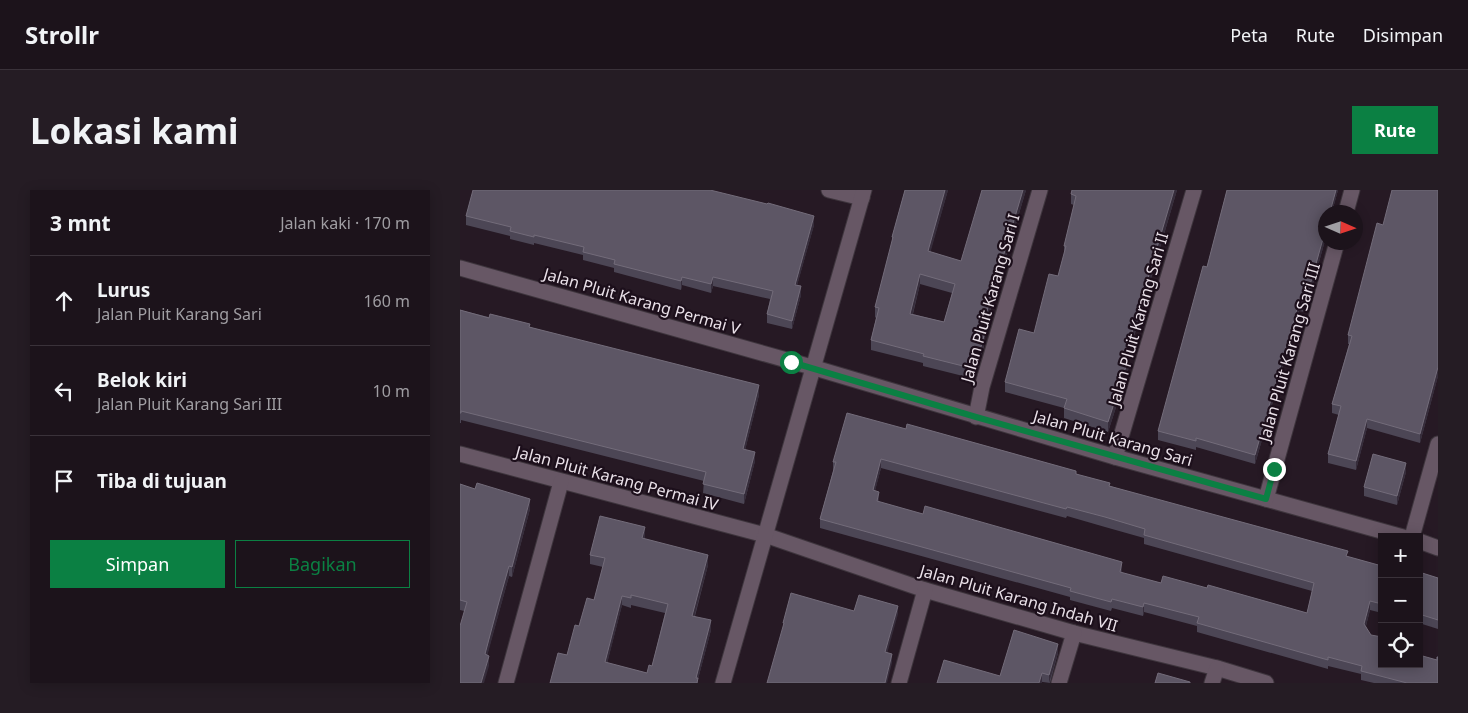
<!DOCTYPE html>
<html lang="id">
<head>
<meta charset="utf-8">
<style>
	:root { --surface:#1c131b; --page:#251c24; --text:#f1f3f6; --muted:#a09ea3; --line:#3a323a; --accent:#0b8043 }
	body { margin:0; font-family:"Noto Sans",sans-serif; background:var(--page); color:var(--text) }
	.controls { position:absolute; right:15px; bottom:15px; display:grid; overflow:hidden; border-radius:0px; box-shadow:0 2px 12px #0003 }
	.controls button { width:45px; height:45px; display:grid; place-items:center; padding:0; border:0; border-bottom:1px solid var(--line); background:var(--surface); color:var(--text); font:25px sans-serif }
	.compass { position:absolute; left:858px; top:15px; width:45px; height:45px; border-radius:50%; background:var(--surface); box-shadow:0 2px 12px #0003; rotate:93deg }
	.stop { position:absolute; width:15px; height:15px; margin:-11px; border:4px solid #0b8043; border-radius:50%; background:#fff }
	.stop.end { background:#0b8043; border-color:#fff; box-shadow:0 1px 5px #0008 }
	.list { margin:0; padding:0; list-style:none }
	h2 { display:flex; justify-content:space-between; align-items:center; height:65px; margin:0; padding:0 20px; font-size:21px }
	h2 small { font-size:16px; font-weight:400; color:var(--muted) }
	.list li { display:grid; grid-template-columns:32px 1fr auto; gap:15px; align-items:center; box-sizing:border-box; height:90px; padding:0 20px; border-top:1px solid var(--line) }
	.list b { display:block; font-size:19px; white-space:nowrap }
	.list p { margin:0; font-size:16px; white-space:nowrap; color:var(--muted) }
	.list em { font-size:16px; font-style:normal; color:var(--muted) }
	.actions { display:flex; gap:10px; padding:15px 20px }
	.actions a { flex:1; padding:11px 0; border:1px solid var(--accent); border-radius:0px; text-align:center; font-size:18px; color:var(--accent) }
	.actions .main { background:var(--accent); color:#fff }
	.icon { flex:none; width:28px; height:28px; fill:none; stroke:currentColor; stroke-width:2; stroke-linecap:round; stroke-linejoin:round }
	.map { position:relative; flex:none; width:978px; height:493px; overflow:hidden; border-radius:0px }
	header { display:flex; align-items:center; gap:30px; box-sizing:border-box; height:70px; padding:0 25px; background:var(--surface); border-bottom:1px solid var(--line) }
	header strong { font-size:24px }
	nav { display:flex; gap:28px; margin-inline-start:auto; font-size:18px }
	.intro { display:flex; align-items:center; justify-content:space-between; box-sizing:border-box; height:120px; padding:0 30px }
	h1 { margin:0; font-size:35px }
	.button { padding:12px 22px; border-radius:0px; background:var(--accent); color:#fff; font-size:18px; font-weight:700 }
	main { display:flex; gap:30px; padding:0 30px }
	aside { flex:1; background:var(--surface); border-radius:0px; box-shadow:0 2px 12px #0003 }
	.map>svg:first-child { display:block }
</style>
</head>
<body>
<header>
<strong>Strollr</strong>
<nav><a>Peta</a><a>Rute</a><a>Disimpan</a></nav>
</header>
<div class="intro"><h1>Lokasi kami</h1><a class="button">Rute</a></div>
<main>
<aside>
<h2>3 mnt<small>Jalan kaki · 170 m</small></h2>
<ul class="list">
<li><svg class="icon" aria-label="ahead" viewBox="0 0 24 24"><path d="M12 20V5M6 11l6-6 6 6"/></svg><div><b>Lurus</b><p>Jalan Pluit Karang Sari</p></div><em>160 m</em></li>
<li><svg class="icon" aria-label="left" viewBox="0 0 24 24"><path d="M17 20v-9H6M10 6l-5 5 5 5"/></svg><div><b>Belok kiri</b><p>Jalan Pluit Karang Sari III</p></div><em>10 m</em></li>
<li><svg class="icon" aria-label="arrive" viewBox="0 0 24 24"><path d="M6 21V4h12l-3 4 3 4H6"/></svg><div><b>Tiba di tujuan</b></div></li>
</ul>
<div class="actions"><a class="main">Simpan</a><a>Bagikan</a></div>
</aside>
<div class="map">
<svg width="978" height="493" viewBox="0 0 978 493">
	<rect width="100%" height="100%" fill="#261924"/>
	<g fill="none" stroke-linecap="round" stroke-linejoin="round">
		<defs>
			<g id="street">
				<polyline points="369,0 402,8"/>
				<polyline points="886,22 892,0"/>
				<polyline points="0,78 355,178 655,267 943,347"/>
				<polyline points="516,227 522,197 580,0"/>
				<polyline points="0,264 305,345 465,400 614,443 757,478 806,493"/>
				<polyline points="655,267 734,0"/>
				<polyline points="806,309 877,52"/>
				<polyline points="952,347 978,254"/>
				<polyline points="959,351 978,358"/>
				<polyline points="46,493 101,292"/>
				<polyline points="439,493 465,400"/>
				<polyline points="599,493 614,443"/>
				<polyline points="752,493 757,478"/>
			</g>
			<polyline id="secondary" points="263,493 404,0"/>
		</defs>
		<use href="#street" stroke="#3e353d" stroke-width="17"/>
		<use href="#secondary" stroke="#3e353d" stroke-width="17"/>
		<use href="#street" stroke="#675765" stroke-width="15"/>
		<use href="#secondary" stroke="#675765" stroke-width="15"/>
	</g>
	<g fill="#4c4655" fill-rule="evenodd">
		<path d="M445,0H488L470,62L501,71L566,0L524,142L525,152L515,189L463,176V173L411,160V150L416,128L415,127V117L432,52V47ZM460,94L492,103L484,132L453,124Z"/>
		<polygon points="612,0 717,0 668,167 669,177 648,242 604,228 604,218 545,202 545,192 574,143 598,86 604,65 604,56 614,15 611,14 611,4"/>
		<polygon points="767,0 878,0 872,22 866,22 866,47 845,122 839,121 795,274 736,257 736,260 698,250 698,241 747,77"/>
		<polygon points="978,0 978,186 960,253 907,238 896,280 868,273 868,264 879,225 872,223 872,214 889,154 888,154 888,145 923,35"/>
		<polygon points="6,26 354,35 337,95 341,105 332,139 307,133 307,124 310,109 253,96 251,103 222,95 221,100 154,82 154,78 123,70 123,65 74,53 74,55 50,49 50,46 6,35"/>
		<polygon points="0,120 70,137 299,205 285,260 295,271 284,314 243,303 244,291 1,230 1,233 0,233"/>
		<path d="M446,239L616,284L650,296L888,367L922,376V423L910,420L906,436L922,474L978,493H914L901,490V484L868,476V479L737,442V436L684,422L683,426L652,418L651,421L610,410V407L360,338V329L373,281V272ZM421,278L606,328L607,326L645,337L684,348V354L852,401L847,423L747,398L701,393L662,383V381L419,312V311L415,300Z"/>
		<polygon points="946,282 937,315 904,306 904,297"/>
		<polygon points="0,294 70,319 52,387 49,386 27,465 29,476 4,421 0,420"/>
		<path d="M185,347L184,349L248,375L235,426L251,440L238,489V493H90L107,465L119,436L134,410L143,377L130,374V365ZM162,415L171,418V415L205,423L192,476L187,483L147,473Z"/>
		<polygon points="959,382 978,388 978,439 959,433"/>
		<polygon points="598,463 590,493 540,486"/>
	</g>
	<g fill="#362d3b">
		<polygon points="485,0 488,0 468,71 468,61"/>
		<polygon points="563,0 566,0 521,151 521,141"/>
		<polygon points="714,0 717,0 665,176 665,166"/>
		<polygon points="876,0 878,0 872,22 870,22"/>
		<polygon points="354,26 354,35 335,103 335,95"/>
		<polygon points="866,38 866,47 845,122 845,113"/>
		<polygon points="460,84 460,94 450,134 450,124"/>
		<polygon points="222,87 222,95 221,100 221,91"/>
		<polygon points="253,87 253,96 251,103 251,94"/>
		<polygon points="341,96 341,105 332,139 332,131"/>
		<polygon points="839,112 839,121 795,274 795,265"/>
		<polygon points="525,142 525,152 515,189 515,179"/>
		<polygon points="669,167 669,177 648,242 648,232"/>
		<polygon points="978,177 978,186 960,253 960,244"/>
		<polygon points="299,195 299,205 283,268 283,259"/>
		<polygon points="907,229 907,238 896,280 896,271"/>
		<polygon points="295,262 295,271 284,314 284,304"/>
		<polygon points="421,269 421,278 413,309 413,300"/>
		<polygon points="946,273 946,282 937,315 937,306"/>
		<polygon points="419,302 419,311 417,320 417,311"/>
		<polygon points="70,309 70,319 52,387 52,377"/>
		<polygon points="185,337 185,347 182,358 182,348"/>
		<polygon points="248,365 248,375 232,435 232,426"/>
		<polygon points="662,372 662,381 660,391 660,382"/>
		<polygon points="49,376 49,386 25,474 25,464"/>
		<polygon points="162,406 162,415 145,482 145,472"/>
		<polygon points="910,411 910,420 904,443 904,434"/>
		<polygon points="684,413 684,422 683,426 683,417"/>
		<polygon points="438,416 438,424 425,471 425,462"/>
		<polygon points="251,430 251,440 238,489 238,493 236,493 236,488"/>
		<polygon points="598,454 598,463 589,493 589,485"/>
		<polygon points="432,464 432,473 427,493 425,493"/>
		<polygon points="29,466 29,476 24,493 21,493"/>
		<polygon points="582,483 582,493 579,493"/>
	</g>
	<g fill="#5d5665" stroke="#736c7a" fill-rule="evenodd">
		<polygon points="13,0 250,0 307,14 308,13 354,26 335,95 341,96 332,131 307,124 313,101 253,87 251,94 222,87 221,91 154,74 155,70 123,62 124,57 74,45 74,47 50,41 51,37 6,26"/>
		<path d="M445,0H485L468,61L501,71L522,0H563L521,141L525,142L515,179L463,166L464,164L411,150L419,118L415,117L433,47H432ZM460,84L495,94L484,132L450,124Z"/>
		<polygon points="612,0 714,0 665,166 669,167 648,232 604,218 607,209 545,192 559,139 574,143 589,84 598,86 606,56 604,56 616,6 611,4"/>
		<polygon points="767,0 876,0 870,22 866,22 866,38 845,113 839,112 795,265 736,248 736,251 698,241 743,76 747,77"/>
		<polygon points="932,0 978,0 978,177 960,244 907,229 896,271 868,264 881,216 872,214 892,146 888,145 917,33 923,35"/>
		<polygon points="0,120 29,128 30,124 70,134 69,137 299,195 283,259 295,262 284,304 243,294 246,282 1,221 1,223 0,223"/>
		<path d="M387,223L446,239L447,234L616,281V284L650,293L649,296L888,361L886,366L922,376V414L910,411L904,434L911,445L922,447V474H959V465L977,470V467H978V493H947L901,481L902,476L868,467V470L737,433L739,427L684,413L683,417L652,409L651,412L610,401L611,398L360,329L376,272H373ZM421,269L606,319L607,317L645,327L685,339L684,345L854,393L847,423L748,395L747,398L703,386L701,393L660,382L662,372L465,316L463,324L417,311L419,302L413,300Z"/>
		<polygon points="913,264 946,273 937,306 904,297"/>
		<polygon points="17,293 70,309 52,377 49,376 38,415 25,464 29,466 21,493 0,493 0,436 7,412 0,410 0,294 15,299"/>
		<path d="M140,326L185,337L182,348L248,365L232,426L251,430L236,488H238L237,493H90L98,463L107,465L115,435L119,436L127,408L134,410L145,368L130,365ZM171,405L208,414L192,476L189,475L187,483L145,472L162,406L171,408Z"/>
		<polygon points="959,382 978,388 978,430 959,424"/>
		<polygon points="331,403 394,421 399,405 438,416 425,462 432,464 425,493 307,493 324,433 323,433"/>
		<polygon points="554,440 598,454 589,485 582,483 579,493 477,493 484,470 540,486"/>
		<polygon points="698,483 730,492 730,493 695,493"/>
	</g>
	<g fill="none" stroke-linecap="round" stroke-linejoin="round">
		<polyline stroke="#0b8043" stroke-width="6" points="331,172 516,227 806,309 814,279"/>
	</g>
	<g text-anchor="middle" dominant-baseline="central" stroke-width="4.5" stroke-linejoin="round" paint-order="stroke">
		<g font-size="16" fill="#eae1e9" stroke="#1c0f1b">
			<text transform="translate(530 108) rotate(-74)">Jalan Pluit Karang Sari I</text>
			<text transform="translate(182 111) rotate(16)">Jalan Pluit Karang Permai V</text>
			<text transform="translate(678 129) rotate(-74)">Jalan Pluit Karang Sari II</text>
			<text transform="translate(829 162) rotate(-74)">Jalan Pluit Karang Sari III</text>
			<text transform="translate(653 248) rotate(16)">Jalan Pluit Karang Sari</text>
			<text transform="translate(157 288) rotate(15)">Jalan Pluit Karang Permai IV</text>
			<text transform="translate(559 408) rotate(16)">Jalan Pluit Karang Indah VII</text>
		</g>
	</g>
</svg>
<div class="controls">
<button>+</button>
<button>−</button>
<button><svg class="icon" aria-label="locate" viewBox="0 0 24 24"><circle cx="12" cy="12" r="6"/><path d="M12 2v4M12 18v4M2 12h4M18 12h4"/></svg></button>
</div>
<svg class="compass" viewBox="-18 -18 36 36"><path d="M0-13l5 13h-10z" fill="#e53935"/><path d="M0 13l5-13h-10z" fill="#a09ea3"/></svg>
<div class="stop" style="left:331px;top:172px"></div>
<div class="stop end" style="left:814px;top:279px"></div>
</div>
</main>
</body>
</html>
